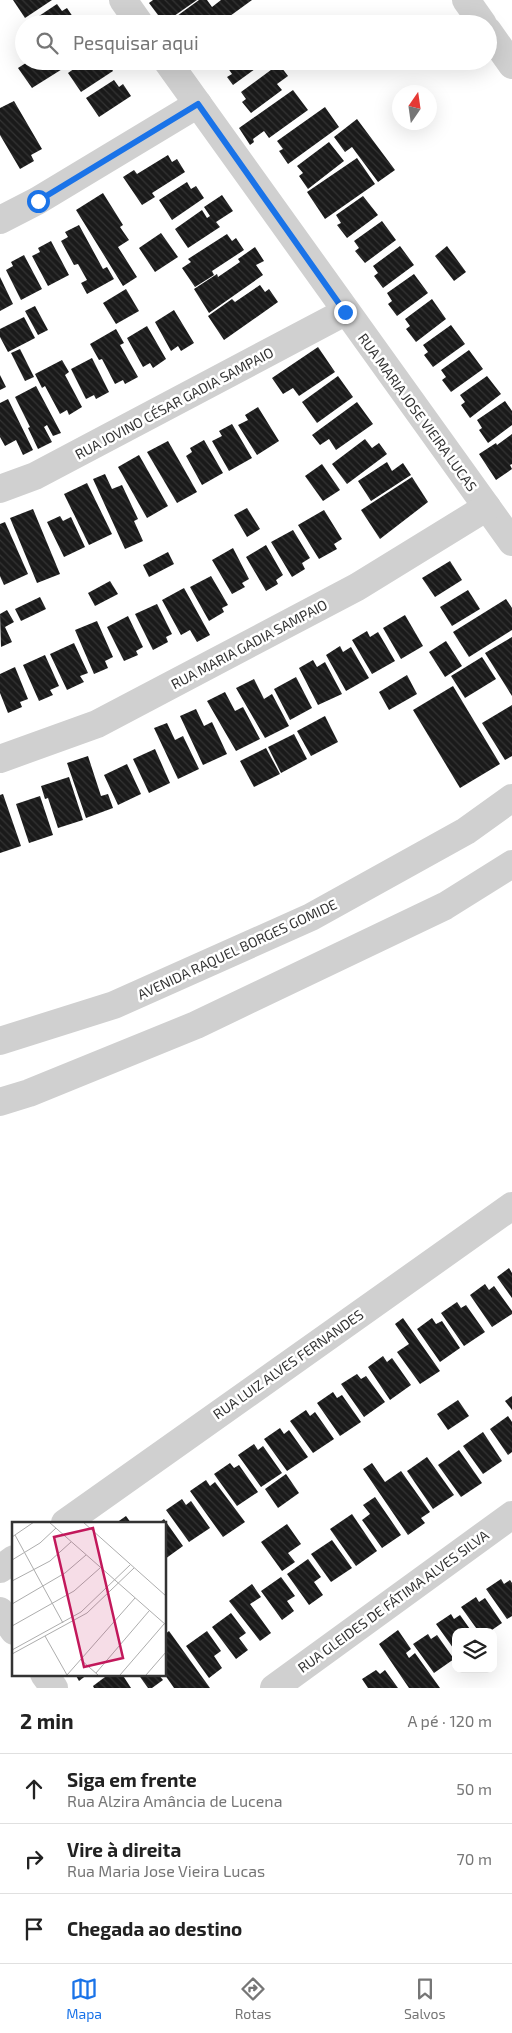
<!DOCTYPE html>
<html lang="pt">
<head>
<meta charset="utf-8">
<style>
	:root { --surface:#fff; --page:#f2f2f2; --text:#222; --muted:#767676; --line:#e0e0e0; --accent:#1a73e8 }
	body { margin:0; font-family:"Exo 2",sans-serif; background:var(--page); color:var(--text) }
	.controls { position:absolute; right:15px; bottom:15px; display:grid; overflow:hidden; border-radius:10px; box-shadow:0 5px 20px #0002 }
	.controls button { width:45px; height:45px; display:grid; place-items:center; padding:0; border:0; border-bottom:1px solid var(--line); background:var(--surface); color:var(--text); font:25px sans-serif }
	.compass { position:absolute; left:392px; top:85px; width:45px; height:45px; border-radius:50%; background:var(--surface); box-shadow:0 5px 20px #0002; rotate:13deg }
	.stop { position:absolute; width:15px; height:15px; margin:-11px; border:4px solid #1a73e8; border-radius:50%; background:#fff }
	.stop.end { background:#1a73e8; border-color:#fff; box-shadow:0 1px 5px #0008 }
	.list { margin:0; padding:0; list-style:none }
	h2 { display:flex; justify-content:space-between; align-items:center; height:65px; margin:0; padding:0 20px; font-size:21px }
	h2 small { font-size:16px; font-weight:400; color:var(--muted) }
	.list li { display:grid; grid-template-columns:32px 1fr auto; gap:15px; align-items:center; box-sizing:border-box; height:70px; padding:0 20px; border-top:1px solid var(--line) }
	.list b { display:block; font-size:19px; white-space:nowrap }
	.list p { margin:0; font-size:16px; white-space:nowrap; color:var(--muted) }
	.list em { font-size:16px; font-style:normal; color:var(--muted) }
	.icon { flex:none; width:28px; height:28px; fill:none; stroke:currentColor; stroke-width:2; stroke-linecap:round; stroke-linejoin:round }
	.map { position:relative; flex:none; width:512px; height:1688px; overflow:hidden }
	.search { position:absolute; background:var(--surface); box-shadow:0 5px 20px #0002; left:15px; right:15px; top:15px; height:55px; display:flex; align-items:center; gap:12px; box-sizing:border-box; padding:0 18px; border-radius:28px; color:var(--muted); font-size:19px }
	.sheet { height:275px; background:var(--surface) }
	nav { display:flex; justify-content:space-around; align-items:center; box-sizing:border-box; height:70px; border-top:1px solid var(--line); background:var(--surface); font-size:14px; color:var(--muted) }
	nav a { display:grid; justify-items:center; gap:2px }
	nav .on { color:var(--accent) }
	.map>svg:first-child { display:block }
</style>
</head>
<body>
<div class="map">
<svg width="512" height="1688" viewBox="0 0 512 1688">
	<defs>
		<pattern id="building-back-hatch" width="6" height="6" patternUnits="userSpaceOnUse" patternTransform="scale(1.25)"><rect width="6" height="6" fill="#1a1a1a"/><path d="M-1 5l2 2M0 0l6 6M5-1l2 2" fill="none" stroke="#333"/></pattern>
	</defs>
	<rect width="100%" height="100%" fill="#fff"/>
	<g fill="url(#building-back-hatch)">
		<polygon points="13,0 52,0 25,18"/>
		<polygon points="153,0 197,0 164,23 149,3"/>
		<polygon points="199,0 207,0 212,7 221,0 252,0 219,24 166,24"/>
		<polygon points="57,4 62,11 67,8 75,20 69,24 31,24 30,22"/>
		<polygon points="29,61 75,61 32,88 18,68"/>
		<polygon points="85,61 107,61 113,71 81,92 68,73"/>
		<polygon points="223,61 266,61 233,85 227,77 232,74"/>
		<polygon points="279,64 288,76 277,84 282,90 251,113 242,102 246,99 241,92"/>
		<polygon points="114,80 119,87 123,84 131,96 99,117 86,98"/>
		<polygon points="293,90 308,110 269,138 264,131 253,139 254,142 250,145 239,128"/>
		<polygon points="14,101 42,149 31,155 34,161 20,169 0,135 0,108"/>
		<polygon points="325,107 339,127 288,164 279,151 283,149 277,141"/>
		<polygon points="357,119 395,170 378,182 352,147 345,152 334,137"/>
		<polygon points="329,142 344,161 308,189 299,176 303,173 297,166"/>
		<polygon points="168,155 172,162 177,159 185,172 152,193 155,197 142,205 123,177 134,170 137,174"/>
		<polygon points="357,158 375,184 325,219 307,192"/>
		<polygon points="187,182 191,189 196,186 204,198 172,220 159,200"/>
		<polygon points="103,193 123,225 120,227 129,240 118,247 137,277 123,286 76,210"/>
		<polygon points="222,195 233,211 216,222 220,227 188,248 175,229 202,210 207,218 210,216 204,207"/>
		<polygon points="363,196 378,215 347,238 337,225 341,223 336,215"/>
		<polygon points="382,221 396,240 365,263 355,251 359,248 354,241"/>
		<polygon points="79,225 103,269 107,267 114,279 87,294 81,283 87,280 78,264 74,265 61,241 68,237 65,232"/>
		<polygon points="161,233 178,257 155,272 139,248"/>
		<polygon points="227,234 232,241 236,238 244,250 212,271 214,275 195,287 182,268 191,262 188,259"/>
		<polygon points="51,241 69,275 48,286 32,256 40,252 38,248"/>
		<polygon points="400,246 414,265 383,288 374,276 378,273 373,266"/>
		<polygon points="447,246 466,272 454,281 435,256"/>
		<polygon points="255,247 264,261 256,265 263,275 209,313 194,289 217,274 218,277 240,262 238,259"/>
		<polygon points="24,255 42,289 21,300 6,270 13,266 11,262"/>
		<polygon points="414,274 428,293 397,316 388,304 392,301 387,293"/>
		<polygon points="0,277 13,304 0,311"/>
		<polygon points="260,285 265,292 269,289 278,302 224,340 208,316 232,299 235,302"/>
		<polygon points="126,289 139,311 116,324 103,303"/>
		<polygon points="432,299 446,319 416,342 406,329 410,326 405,319"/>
		<polygon points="35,306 48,330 38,335 25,311"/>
		<polygon points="174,310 194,343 181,351 178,346 171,351 155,322"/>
		<polygon points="24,317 35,338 8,352 0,337 0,329"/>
		<polygon points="451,325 465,344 433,367 424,355 428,352 423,345"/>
		<polygon points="147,326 166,359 153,368 150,363 143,367 127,338"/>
		<polygon points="116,329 124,343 120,345 138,377 125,384 123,380 115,384 102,359 99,360 90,344"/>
		<polygon points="318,347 335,372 299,396 293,388 283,394 272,378"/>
		<polygon points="20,349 34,377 25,381 11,353"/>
		<polygon points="469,350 483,369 451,392 442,380 446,377 441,370"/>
		<polygon points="92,358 109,392 96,399 94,395 86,399 71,369"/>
		<polygon points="62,360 69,372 65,375 82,407 69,415 67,410 60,414 45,386 42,388 35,374"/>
		<polygon points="0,375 6,387 0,390"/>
		<polygon points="338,376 353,397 317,423 302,402"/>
		<polygon points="487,376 501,394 470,418 461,405 465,402 460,395"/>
		<polygon points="36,386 61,433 53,436 47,425 44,427 52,442 38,449 28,428 30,427 15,397"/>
		<polygon points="8,399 33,450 23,455 16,440 5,446 0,437 0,403"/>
		<polygon points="505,401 512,411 512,425 488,443 479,430 482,428 477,420"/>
		<polygon points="357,402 373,424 336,450 329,439 320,445 312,435"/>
		<polygon points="258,407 279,441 257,455 238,425 248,420 245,415"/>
		<polygon points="232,424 252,458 229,471 212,441 222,436 219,431"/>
		<polygon points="512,434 512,464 510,465 512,469 496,480 479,454 496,443 497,445"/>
		<polygon points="365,439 372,448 379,443 387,454 347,484 332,464"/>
		<polygon points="204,440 223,473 202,485 186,456 192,452 190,448"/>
		<polygon points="168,441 197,492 177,503 147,452"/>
		<polygon points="139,455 168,506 147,518 118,467"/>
		<polygon points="387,462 392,471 403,463 411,475 371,501 358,481"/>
		<polygon points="322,464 340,490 323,501 305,476"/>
		<polygon points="105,474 112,489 122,485 138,519 134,521 143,541 125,549 93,479"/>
		<polygon points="412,477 428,502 380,539 361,510"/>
		<polygon points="87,483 112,534 89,545 64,494"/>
		<polygon points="247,508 260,529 247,537 234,515"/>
		<polygon points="33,509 60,574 37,583 10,518"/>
		<polygon points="324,510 342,539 334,544 337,549 319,559 298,525"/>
		<polygon points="60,516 63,521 71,517 85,547 64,557 47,522"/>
		<polygon points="5,522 28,574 4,585 0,576 0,524"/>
		<polygon points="293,530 310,558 302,563 305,569 292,577 271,542"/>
		<polygon points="266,545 283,575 276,580 278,584 266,591 246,557"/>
		<polygon points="233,548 249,579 242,583 245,587 232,594 212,560"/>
		<polygon points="168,552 174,564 149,577 143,565"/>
		<polygon points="450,561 462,580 435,597 422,578"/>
		<polygon points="211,576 228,605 222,608 224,612 209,621 190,587"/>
		<polygon points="110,581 118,594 95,606 88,593"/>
		<polygon points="184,588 210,635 197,642 190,630 181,635 162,600"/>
		<polygon points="468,590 480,609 452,626 440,607"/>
		<polygon points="40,597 46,609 21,621 15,609"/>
		<polygon points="506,599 512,608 512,630 469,657 453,632"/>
		<polygon points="157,604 172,634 166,637 168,642 153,650 135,614"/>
		<polygon points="7,610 14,622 5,627 12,642 1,647 0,614"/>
		<polygon points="405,615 423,646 401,659 383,628"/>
		<polygon points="128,616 143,647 136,651 138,655 124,661 107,627"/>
		<polygon points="97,621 113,657 105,661 108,668 94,674 75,630"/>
		<polygon points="367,631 370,637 378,632 395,661 372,674 352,640"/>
		<polygon points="512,637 512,696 485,653"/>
		<polygon points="446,641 462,666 445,677 429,652"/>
		<polygon points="74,643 88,673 80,676 84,682 67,690 50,654"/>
		<polygon points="340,646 343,652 351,647 369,678 346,691 326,655"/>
		<polygon points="45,655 59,686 50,690 53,695 39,701 23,665"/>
		<polygon points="482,657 496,679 465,698 451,676"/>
		<polygon points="313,660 317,667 325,662 342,694 318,705 299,668"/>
		<polygon points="15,667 28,699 20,702 22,707 8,713 0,693 0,674"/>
		<polygon points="407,675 417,694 389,710 379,692"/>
		<polygon points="296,677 312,708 290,720 274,689"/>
		<polygon points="254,679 264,699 272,694 289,726 265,738 236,688"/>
		<polygon points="453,686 500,764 460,788 413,710"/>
		<polygon points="225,692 235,711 243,707 260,739 236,751 207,701"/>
		<polygon points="512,705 512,756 505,760 482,723"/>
		<polygon points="196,709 204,726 212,722 227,754 203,765 180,716"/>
		<polygon points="325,716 338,742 311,756 297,731"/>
		<polygon points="167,723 175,740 183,736 199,769 178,779 154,728"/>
		<polygon points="294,734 307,759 281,773 268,747"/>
		<polygon points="266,748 280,774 254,787 240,761"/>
		<polygon points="155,749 170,783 149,793 133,759"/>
		<polygon points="88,756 101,796 108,794 113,808 86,818 67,763"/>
		<polygon points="127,764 141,794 118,805 104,775"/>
		<polygon points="69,777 83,820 58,828 48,798 45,799 41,786"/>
		<polygon points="3,794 21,846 0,853 0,795"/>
		<polygon points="40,796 53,835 29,843 16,804"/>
		<polygon points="509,1268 512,1273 512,1298 497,1277"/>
		<polygon points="485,1284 489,1290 494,1286 512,1311 512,1314 492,1327 470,1295"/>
		<polygon points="457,1302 461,1308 466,1305 485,1332 464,1346 441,1313"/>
		<polygon points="403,1318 440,1371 420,1384 397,1352 409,1344 395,1324"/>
		<polygon points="432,1318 436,1324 442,1321 460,1348 440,1362 417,1329"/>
		<polygon points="383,1356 387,1362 392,1358 411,1385 390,1400 368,1367"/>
		<polygon points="357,1374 361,1379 366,1376 385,1402 364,1417 341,1384"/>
		<polygon points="333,1392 337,1398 342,1395 361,1422 340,1436 317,1403"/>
		<polygon points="512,1396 512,1410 505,1401"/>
		<polygon points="458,1400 469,1416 448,1430 437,1414"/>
		<polygon points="306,1410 310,1416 315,1412 334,1439 313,1453 290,1421"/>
		<polygon points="508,1416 512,1422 512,1452 508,1455 490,1429"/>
		<polygon points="280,1428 284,1434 289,1430 308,1457 287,1471 264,1439"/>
		<polygon points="483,1432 502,1461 483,1474 463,1446"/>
		<polygon points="254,1444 258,1450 263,1446 282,1473 261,1487 238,1455"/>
		<polygon points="459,1450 482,1483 461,1497 438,1465"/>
		<polygon points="427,1457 454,1495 433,1509 407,1471"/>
		<polygon points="230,1463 234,1468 239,1465 258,1492 237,1506 214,1474"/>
		<polygon points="372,1463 385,1482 401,1471 430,1512 421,1518 425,1523 408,1535 363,1469"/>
		<polygon points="286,1474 299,1493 278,1508 265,1489"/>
		<polygon points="206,1480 210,1486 215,1482 245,1522 223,1537 190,1491"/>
		<polygon points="375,1497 401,1535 382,1548 362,1520 370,1514 363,1505"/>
		<polygon points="182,1499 186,1505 191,1501 210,1528 189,1542 166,1510"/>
		<polygon points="352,1514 377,1551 356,1566 330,1529"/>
		<polygon points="126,1516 131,1523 116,1523"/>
		<polygon points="164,1519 183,1546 165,1559 165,1523 159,1523"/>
		<polygon points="287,1524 301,1544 288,1553 295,1562 282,1571 261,1542"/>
		<polygon points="332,1540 352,1568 331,1582 311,1554"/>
		<polygon points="308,1559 321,1577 314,1582 323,1595 309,1605 287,1574"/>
		<polygon points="281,1577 295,1596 287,1601 294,1611 282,1620 261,1591"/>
		<polygon points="501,1579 504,1584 510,1580 512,1583 512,1616 507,1619 486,1589"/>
		<polygon points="252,1584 261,1597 250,1604 271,1633 260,1641 229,1601"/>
		<polygon points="476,1597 479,1602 485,1598 502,1623 489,1632 479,1632 461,1607"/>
		<polygon points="231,1613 246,1633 239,1638 248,1650 236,1659 212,1627"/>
		<polygon points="451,1614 454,1619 460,1615 472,1632 456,1632 456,1652 436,1624"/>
		<polygon points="398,1630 411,1649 406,1653 409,1658 415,1653 440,1688 409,1688 379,1644"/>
		<polygon points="169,1631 210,1688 174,1688 165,1675 165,1634"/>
		<polygon points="207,1631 221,1651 214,1656 222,1668 209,1678 186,1646"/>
		<polygon points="428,1634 431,1639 437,1635 454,1659 434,1673 413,1644"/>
		<polygon points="376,1670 380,1674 385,1670 398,1688 368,1688 362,1679"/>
		<polygon points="75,1674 88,1674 79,1681"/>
		<polygon points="109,1674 122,1674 131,1688 94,1688 93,1686"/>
		<polygon points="138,1674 158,1674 163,1680 152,1688 148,1688"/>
	</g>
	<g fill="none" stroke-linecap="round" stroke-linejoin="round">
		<g stroke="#d0d0d0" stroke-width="28">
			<polyline points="123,0 140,24"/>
			<polyline points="167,61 512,542"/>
			<polyline points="0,220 37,201 198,104"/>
			<polyline points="0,489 35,476 345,312"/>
			<polyline points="0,759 97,724 357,587 487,507"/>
			<polyline points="65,1523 512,1206"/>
			<polyline points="0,1569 14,1559"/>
			<polyline points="0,1611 14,1631"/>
			<polyline points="44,1674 54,1688"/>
			<polyline points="274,1688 512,1515"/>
		</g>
		<g stroke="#d0d0d0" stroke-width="28">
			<polyline points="466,0 483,24"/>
			<polyline points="488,31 512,65"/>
			<polyline points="0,1041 114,1005 311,917 466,831 512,798"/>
			<polyline points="0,1102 29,1093 196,1025 445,906 512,864"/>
		</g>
	</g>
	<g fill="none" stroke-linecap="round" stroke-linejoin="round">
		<polyline stroke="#1a73e8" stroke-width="6" points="38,201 198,104 345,312"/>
	</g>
	<g text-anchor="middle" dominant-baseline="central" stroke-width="5" stroke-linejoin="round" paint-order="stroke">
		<g font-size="14" fill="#333" stroke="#fff">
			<text transform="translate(174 403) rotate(-28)">RUA JOVINO CÉSAR GADIA SAMPAIO</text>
			<text transform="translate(418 412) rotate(54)">RUA MARIA JOSE VIEIRA LUCAS</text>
			<text transform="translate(249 644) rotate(-28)">RUA MARIA GADIA SAMPAIO</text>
			<text transform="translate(237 949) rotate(-25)">AVENIDA RAQUEL BORGES GOMIDE</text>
			<text transform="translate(288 1364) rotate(-35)">RUA LUIZ ALVES FERNANDES</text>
			<text transform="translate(393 1601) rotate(-36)">RUA GLEIDES DE FÁTIMA ALVES SILVA</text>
		</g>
	</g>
	<g transform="translate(12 1522)">
		<rect width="154" height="154" fill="#fff"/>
		<path fill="none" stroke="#adadad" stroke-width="1" d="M37,0L154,103M71,0L154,74M3,13L51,101M0,15L22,0M0,38L28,21L44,6M0,59L38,39L59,20M0,82L53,51L74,33M0,104L62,69L88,46M33,114L55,153M0,128L69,90L118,43M0,132L75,91L122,46M68,137L86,153M84,151L137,89M55,153L123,76M108,153L152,102M134,153L154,130"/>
		<path fill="#c2185b" fill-opacity="0.15" stroke="#c2185b" stroke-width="2.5" d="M81,6L111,136L72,145L42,15Z"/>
		<rect width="154" height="154" fill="none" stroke="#333" stroke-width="2.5"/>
	</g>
</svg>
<div class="controls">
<button><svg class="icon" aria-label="layers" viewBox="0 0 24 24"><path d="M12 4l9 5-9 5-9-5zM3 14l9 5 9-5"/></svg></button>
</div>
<svg class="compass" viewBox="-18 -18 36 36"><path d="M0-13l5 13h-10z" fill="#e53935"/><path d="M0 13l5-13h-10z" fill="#767676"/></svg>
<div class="stop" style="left:38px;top:201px"></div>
<div class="stop end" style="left:345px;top:312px"></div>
<div class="search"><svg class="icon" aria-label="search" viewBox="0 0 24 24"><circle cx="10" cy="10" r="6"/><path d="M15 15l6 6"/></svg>Pesquisar aqui</div>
</div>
<section class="sheet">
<h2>2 min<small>A pé · 120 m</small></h2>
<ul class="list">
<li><svg class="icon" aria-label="ahead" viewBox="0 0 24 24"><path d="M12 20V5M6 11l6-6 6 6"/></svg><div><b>Siga em frente</b><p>Rua Alzira Amância de Lucena</p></div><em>50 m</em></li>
<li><svg class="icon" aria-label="right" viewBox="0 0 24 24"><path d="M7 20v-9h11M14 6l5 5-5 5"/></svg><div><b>Vire à direita</b><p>Rua Maria Jose Vieira Lucas</p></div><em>70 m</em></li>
<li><svg class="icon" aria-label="arrive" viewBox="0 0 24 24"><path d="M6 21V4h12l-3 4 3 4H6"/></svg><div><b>Chegada ao destino</b></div></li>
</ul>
</section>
<nav>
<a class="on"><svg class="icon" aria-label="map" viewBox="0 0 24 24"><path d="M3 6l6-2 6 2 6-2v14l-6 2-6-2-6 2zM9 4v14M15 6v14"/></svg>Mapa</a>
<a><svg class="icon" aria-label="directions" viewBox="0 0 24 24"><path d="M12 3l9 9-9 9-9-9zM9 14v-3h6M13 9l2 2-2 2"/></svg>Rotas</a>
<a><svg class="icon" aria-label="saved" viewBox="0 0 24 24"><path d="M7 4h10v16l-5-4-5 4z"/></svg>Salvos</a>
</nav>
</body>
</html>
